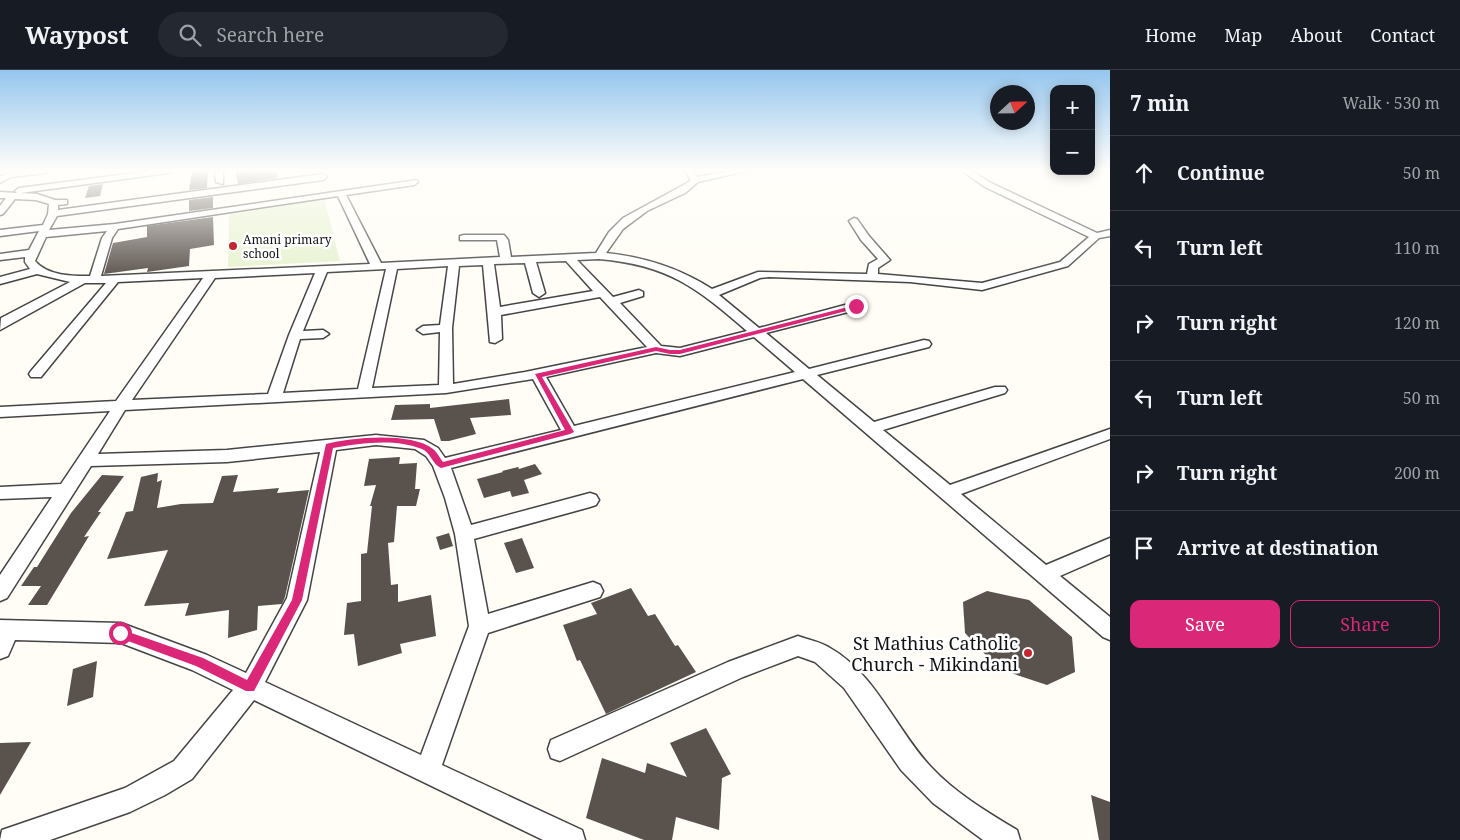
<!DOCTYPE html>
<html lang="en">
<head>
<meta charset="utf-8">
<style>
	:root { --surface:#171b24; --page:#242831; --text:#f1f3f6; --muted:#9ea1a6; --line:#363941; --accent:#db2777 }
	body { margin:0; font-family:"Noto Serif",serif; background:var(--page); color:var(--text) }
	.controls { position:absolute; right:15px; top:15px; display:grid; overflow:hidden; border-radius:10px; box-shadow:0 2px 12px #0003 }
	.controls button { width:45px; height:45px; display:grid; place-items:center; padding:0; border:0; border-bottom:1px solid var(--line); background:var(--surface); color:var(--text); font:25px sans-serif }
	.compass { position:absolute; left:990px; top:15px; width:45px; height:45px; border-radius:50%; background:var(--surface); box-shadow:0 2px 12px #0003; rotate:68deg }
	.stop { position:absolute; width:15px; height:15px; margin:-11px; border:4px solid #db2777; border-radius:50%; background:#fff }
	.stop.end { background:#db2777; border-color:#fff; box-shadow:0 1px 5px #0008 }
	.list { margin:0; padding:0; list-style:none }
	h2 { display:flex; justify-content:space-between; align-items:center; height:65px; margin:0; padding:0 20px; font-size:21px }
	h2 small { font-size:16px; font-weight:400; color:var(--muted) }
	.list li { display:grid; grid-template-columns:32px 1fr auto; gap:15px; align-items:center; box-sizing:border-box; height:75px; padding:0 20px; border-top:1px solid var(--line) }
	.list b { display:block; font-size:19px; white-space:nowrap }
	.list em { font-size:16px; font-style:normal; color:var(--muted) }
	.actions { display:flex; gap:10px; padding:15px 20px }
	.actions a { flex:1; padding:11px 0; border:1px solid var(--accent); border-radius:10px; text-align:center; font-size:18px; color:var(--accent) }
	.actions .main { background:var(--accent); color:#fff }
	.icon { flex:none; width:28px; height:28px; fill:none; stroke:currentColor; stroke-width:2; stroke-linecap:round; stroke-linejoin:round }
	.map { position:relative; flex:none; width:1110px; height:770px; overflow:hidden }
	header { display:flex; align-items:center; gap:30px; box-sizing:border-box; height:70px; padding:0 25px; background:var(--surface); border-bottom:1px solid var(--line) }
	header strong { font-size:24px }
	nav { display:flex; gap:28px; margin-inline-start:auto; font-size:18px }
	.search { width:350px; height:45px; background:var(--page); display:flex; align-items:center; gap:12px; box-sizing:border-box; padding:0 18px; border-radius:28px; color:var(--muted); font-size:19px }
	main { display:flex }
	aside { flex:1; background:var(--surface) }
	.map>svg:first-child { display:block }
</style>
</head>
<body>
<header>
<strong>Waypost</strong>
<div class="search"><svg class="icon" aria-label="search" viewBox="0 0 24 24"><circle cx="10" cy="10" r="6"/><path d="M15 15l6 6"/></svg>Search here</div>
<nav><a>Home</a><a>Map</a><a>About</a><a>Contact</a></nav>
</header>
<main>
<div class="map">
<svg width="1110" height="770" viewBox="0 0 1110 770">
	<rect width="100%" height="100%" fill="#fffdf5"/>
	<polygon fill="#e6f2cf" points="324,128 340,191 228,197 229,145"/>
	<g fill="#5a524d">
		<polygon points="192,101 208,101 207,118 189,120"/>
		<polygon points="235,101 277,101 277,108 238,114"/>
		<polygon points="103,114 100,126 85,128 89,116"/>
		<polygon points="213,127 213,138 189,141 189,130"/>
		<polygon points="213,147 214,175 190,179 189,196 147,202 148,198 104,204 113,173 147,167 147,156"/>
		<polygon points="509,329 511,345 470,348 476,364 449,371 441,371 434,349 391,350 395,335 430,334 430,338"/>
		<polygon points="400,387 399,394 417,393 415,419 420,419 416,436 397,436 394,472 388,473 391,515 398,514 398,532 431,525 436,566 400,574 402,583 358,596 354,564 344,565 347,533 361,531 361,484 367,483 372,436 370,436 376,415 364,416 369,389"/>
		<polygon points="535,394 542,404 524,410 529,423 512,427 510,421 484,428 477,409 503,402 502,401 518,397 519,399"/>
		<polygon points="158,403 157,412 162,410 157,438 181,434 213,433 222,406 238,405 233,422 279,418 277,423 309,420 285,527 282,534 258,536 257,560 228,568 229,540 185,546 189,533 144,536 168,480 107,489 126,442 133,441 141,407"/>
		<polygon points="102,405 124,406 98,442 101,442 84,467 89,466 47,535 28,535 41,516 21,516 34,497 37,497 71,443"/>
		<polygon points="449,463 453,476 440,480 436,467"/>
		<polygon points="522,468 534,498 516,503 504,473"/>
		<polygon points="631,518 648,546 655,544 675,576 678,575 696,602 606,644 580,590 577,591 563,555 597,544 591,533"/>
		<polygon points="987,521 1029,530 1072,567 1075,602 1047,615 999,599 965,563 963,532"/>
		<polygon points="97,591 93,627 67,636 73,599"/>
		<polygon points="706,658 731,704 722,708 719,760 676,747 672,770 644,770 586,748 602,688 645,703 647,693 687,707 670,673"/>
		<polygon points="31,672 0,725 0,673"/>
		<polygon points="1091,725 1110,732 1110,770 1099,770"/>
	</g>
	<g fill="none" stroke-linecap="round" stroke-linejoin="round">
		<defs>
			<g id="minor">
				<polygon points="23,101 49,101 45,103 11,107 0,113 0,107 9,102"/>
				<path d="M150,101H172L168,103L21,123L37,124L55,130H67V134L58,135V140L323,104L327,107L323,110L57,146L49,160L115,154L417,110L418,112L414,115L346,125L381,193L500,187L497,170H460V166L464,165H504L508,170L511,187L596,183L609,162L623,148L689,112L691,110L685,101H693L697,107L730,101H746L698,112L685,123L647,141L623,159L606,183C645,187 679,198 712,219L758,202L867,204L869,194L878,189L861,170L849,151L854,148L857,149L869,166L890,190L878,198V204L982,213L1060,192L1089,167L985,117L962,101H972L991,113L1097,163L1110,160V166L1099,168L1068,196L982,220L910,212L769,207L760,208L719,225L759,258L856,232L860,233L862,236L860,239L766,263L809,299L924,270L929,271L931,274L929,277L817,305L874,352L995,317H1005L1007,320L1005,323L883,360L950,415L1110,359V369L961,424L1046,495L1110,468V484L1060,506L1110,547V570L1103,567L803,309L451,398L471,455L590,423L596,425L599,430L596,435L590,437L474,469L488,544L593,512L600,515L603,521L600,527L488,563L442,695L582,760L585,770H543L254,630L192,709L165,725L130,742L50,770H0L2,760L125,718L174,691L233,620L192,600L121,573L15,570L8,586L0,589V550L121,553L207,585L246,603L287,528L320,382L227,392L91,396L7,528L0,531V505L52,427L0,429V417L61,414L110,341L0,347V337L116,331L203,208L118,212L41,307H31L29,304L31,301L106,213H85L0,260L1,248L70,212L37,204L0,214V207L30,199L25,192V187L0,190V184L29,180L39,161L0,166V160L43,155L48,144L49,134L36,130L15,129L3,144L0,145V136L6,128H0V122L17,123L15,121L19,118ZM338,126L370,194L101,206L112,168L118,159ZM107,161L102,168L90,206C72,206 48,206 35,191L46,167ZM599,189C668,195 696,217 747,261L680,278L661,276L620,233L643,226V222L639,220L613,227L577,190ZM566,191L593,221L500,237L494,194L525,193L533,223L539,227L545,223L536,192ZM483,195L490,272L495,273L502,269L501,245L600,227L647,277L525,302L453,314L452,258L459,196ZM448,196L440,255L423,256L417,260L423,264L440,262L439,315L372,318L397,199ZM386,199L358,319L283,323L300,269L323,268L329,264L323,260L303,261L327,202ZM315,203L289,265L268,324L132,330L215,208ZM754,267L795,302L574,356L546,307L656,283L680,286ZM533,309L561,360L445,388L438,378L424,370L376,365L227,380L98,384L125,340L446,323ZM376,375L415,379L426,386L433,396L445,428L455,464L469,556L421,685L265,612L307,530L336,380Z"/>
				<polygon points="215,101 223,101 223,114 216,112"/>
				<path d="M798,566C809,570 821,572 830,578C876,604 896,660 931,697C955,723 987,742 1017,760L1020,770H983L933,733L901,700L844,618L815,592L798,586L743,607L560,691L551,688L548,679L551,670L728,592Z"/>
			</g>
		</defs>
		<use href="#minor" stroke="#444" stroke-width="3"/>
		<use href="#minor" fill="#fff" fill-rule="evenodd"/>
	</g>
	<linearGradient id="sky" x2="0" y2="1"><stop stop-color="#95c6ee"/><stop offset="0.48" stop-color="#fffefa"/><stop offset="1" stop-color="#fffefa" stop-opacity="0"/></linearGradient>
	<rect width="1110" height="209" fill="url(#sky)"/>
	<path fill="#db2777" d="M856,235L858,238L680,284H670L656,281L542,307L574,362L570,364L441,398C432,394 431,383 422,379C395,368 361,373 333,378L302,530L254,621H246L196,596L117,567L115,563L120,559L203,588L247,610L292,530L326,374C352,367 412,362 433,379C437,382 440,388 443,392L565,360L535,304L656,277L670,280H680Z"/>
	<g fill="#c4262e" stroke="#fff" stroke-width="2">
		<circle cx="233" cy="176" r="5"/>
		<circle cx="1028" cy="583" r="5"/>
	</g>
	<g text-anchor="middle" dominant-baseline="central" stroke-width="5" stroke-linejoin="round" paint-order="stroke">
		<g font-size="12" fill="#111" stroke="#fff" text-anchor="start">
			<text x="243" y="169">Amani primary<tspan x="243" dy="14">school</tspan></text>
		</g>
		<g font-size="18" fill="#111" stroke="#fff" text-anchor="end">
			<text x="1018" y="573">St Mathius Catholic<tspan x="1018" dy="21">Church - Mikindani</tspan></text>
		</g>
	</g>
</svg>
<div class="controls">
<button>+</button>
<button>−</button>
</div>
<svg class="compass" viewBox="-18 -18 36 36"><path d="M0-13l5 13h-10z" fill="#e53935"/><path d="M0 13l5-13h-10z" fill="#9ea1a6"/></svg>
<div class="stop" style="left:120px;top:563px"></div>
<div class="stop end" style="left:856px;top:236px"></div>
</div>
<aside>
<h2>7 min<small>Walk · 530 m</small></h2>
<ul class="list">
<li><svg class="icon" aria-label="ahead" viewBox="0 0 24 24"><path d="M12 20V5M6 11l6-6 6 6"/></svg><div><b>Continue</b></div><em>50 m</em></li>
<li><svg class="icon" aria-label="left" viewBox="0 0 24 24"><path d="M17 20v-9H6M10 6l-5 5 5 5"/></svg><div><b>Turn left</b></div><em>110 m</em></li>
<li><svg class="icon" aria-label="right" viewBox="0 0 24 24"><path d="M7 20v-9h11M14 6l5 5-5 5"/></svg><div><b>Turn right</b></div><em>120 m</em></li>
<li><svg class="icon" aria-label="left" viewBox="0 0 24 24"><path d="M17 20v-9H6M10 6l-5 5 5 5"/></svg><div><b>Turn left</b></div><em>50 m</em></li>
<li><svg class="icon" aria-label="right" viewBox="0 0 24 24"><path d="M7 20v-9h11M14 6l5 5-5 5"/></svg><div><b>Turn right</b></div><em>200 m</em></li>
<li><svg class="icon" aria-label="arrive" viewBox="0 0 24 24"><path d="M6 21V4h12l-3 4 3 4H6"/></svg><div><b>Arrive at destination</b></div></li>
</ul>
<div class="actions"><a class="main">Save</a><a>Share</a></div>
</aside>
</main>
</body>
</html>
